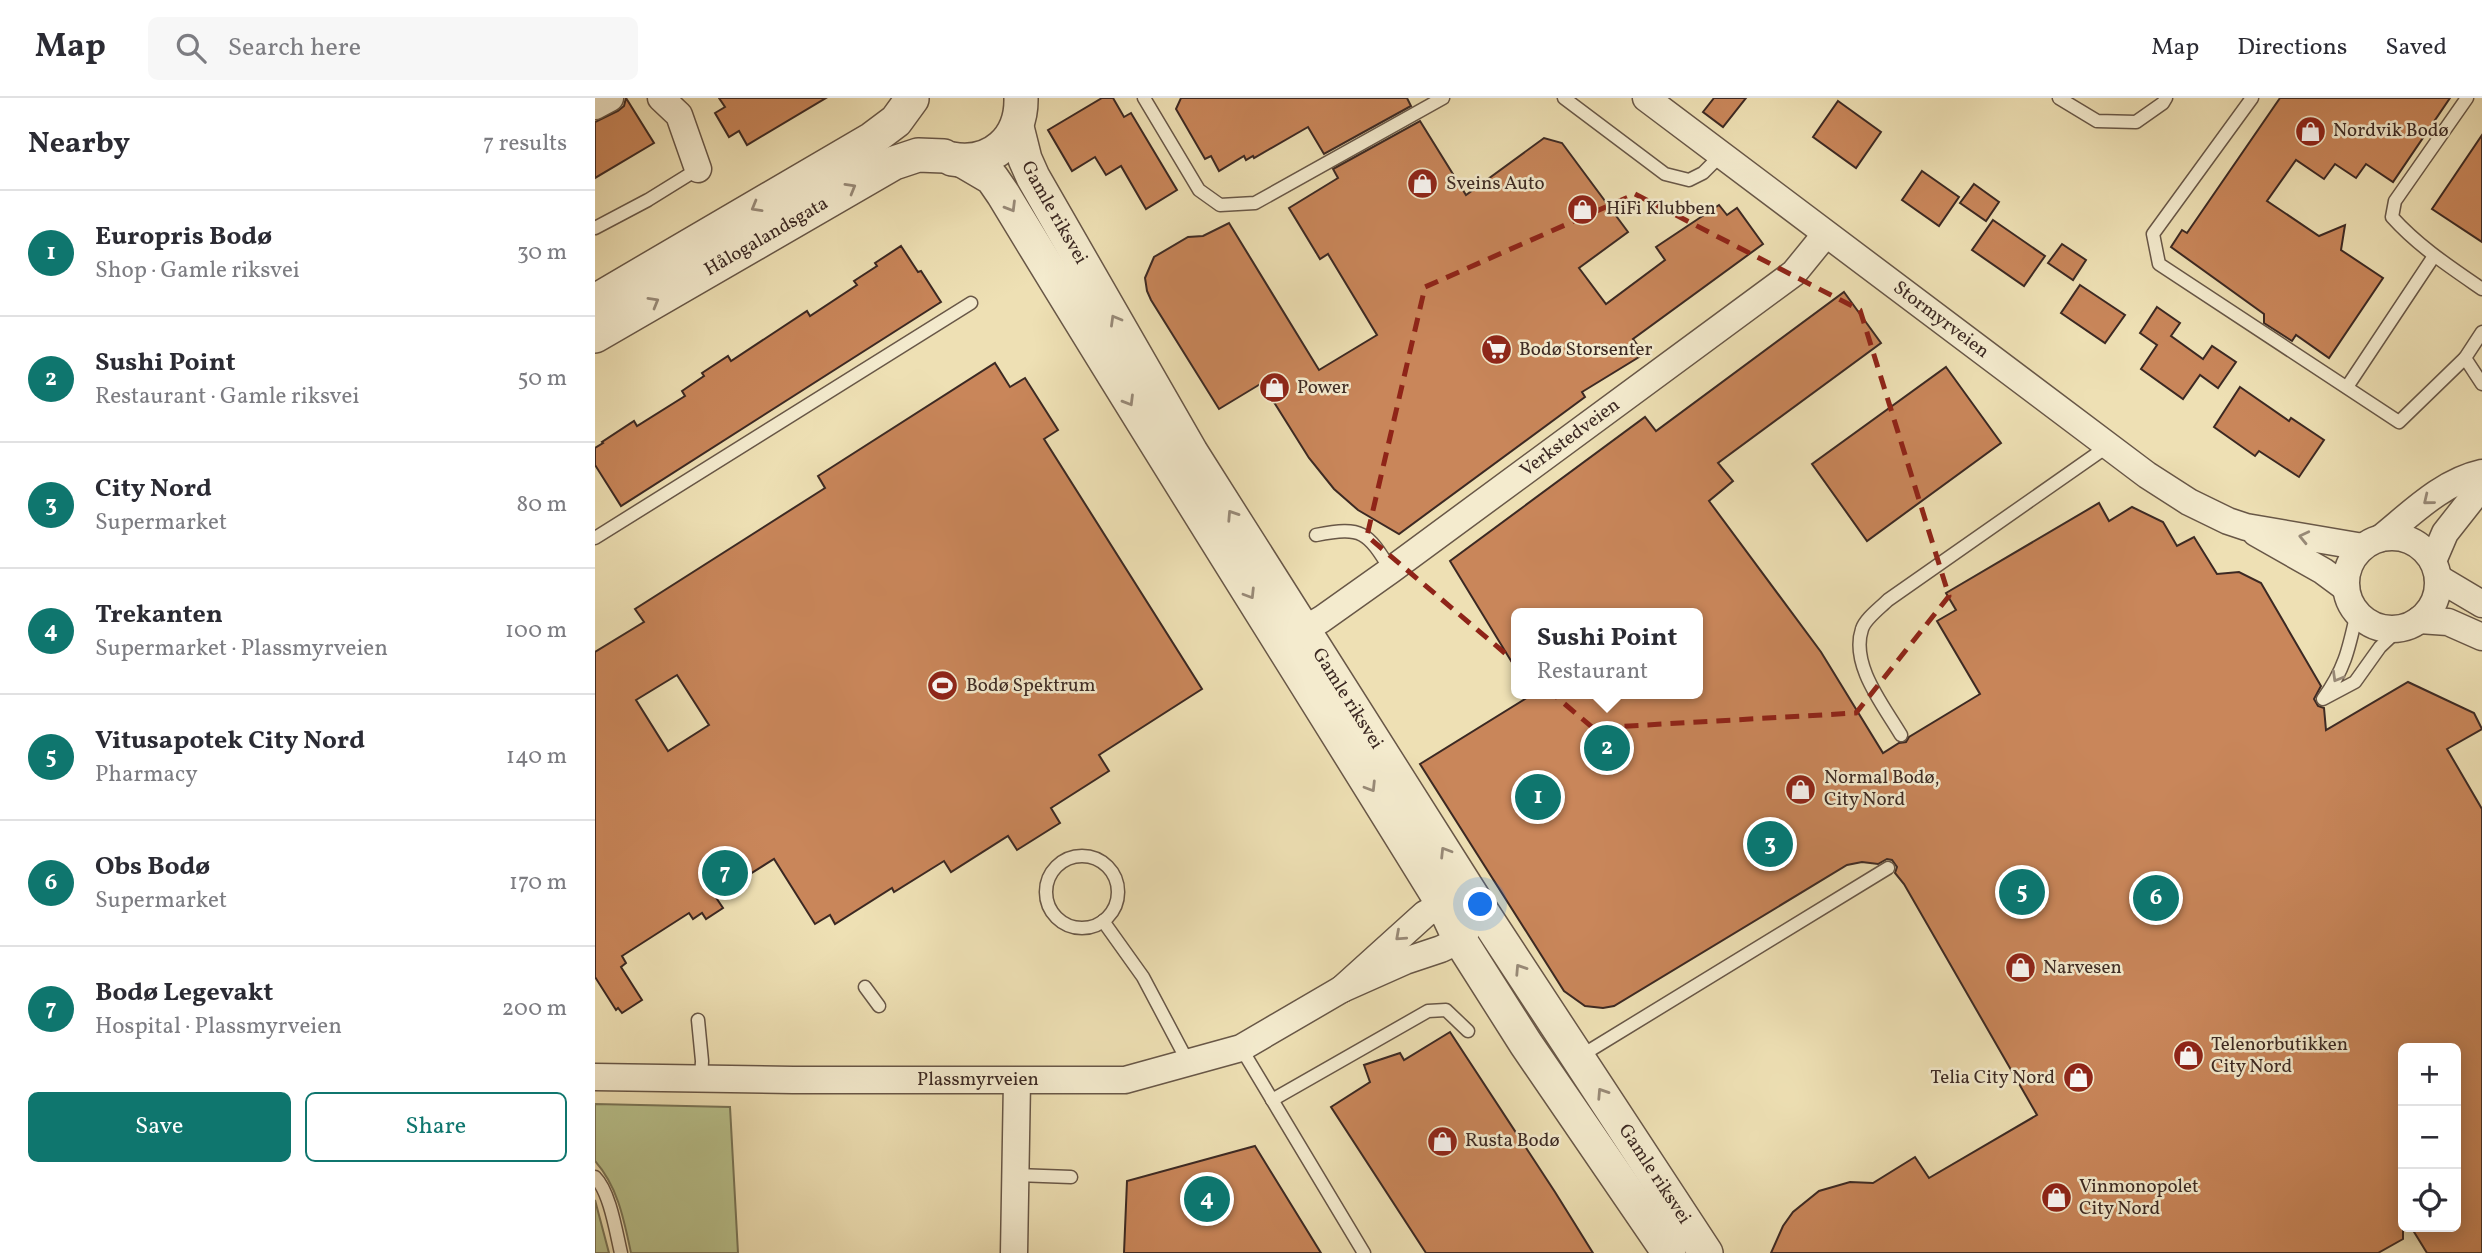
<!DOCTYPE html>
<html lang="en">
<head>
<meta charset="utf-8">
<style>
	:root { --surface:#fff; --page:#f7f7f7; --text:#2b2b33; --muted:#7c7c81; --line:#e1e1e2; --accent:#0f766e }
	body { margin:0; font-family:Vollkorn,serif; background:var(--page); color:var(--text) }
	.controls { position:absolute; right:21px; bottom:21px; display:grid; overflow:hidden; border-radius:10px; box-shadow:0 4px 18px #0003 }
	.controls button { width:63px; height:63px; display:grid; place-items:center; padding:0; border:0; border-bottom:2px solid var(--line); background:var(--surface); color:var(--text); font:35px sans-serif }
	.you { position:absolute; left:886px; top:807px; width:24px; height:24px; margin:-18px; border:5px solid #fff; border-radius:50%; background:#1a73e8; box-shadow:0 0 0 10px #1a73e833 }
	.badge { display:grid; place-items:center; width:46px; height:46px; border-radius:50%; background:var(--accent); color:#fff; font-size:23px; font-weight:700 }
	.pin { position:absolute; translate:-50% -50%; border:4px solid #fff; box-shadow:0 2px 7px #0006 }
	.popup { position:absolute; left:916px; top:510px; width:192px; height:91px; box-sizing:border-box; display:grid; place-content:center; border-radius:10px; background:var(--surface); filter:drop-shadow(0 2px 5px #0005); font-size:23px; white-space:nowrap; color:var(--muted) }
	.popup b { font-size:26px; color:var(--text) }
	.popup::after { content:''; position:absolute; left:50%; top:100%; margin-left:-14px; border:14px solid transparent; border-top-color:var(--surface) }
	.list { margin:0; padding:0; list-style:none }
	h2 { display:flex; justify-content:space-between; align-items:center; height:91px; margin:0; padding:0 28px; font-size:30px }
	h2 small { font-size:23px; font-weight:400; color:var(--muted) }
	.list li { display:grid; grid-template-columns:46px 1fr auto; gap:21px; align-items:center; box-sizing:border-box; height:126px; padding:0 28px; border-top:2px solid var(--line) }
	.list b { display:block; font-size:26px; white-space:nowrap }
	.list p { margin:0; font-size:23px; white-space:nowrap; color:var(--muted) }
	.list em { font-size:23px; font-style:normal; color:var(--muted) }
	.actions { display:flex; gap:14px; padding:21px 28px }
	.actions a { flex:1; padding:16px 0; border:2px solid var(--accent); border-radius:10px; text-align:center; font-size:24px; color:var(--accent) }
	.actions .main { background:var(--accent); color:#fff }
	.icon { flex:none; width:38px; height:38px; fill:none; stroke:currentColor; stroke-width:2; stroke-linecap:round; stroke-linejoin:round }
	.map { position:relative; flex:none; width:1887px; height:1155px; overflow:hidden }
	header { display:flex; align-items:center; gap:42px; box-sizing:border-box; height:98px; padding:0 35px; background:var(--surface); border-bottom:2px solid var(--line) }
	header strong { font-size:33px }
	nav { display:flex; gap:38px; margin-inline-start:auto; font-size:24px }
	.search { width:490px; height:63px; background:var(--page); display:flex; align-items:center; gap:18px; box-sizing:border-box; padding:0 24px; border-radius:10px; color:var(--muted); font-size:26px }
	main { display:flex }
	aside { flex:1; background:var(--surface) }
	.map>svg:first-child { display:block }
</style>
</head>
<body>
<header>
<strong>Map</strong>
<div class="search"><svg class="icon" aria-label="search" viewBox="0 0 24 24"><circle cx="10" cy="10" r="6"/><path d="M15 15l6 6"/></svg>Search here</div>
<nav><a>Map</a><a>Directions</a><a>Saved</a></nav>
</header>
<main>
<aside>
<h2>Nearby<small>7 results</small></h2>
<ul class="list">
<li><span class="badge">1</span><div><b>Europris Bodø</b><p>Shop · Gamle riksvei</p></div><em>30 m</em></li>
<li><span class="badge">2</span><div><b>Sushi Point</b><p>Restaurant · Gamle riksvei</p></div><em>50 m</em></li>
<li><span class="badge">3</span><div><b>City Nord</b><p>Supermarket</p></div><em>80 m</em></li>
<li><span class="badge">4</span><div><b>Trekanten</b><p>Supermarket · Plassmyrveien</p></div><em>100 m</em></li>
<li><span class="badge">5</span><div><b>Vitusapotek City Nord</b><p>Pharmacy</p></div><em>140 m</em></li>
<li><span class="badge">6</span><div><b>Obs Bodø</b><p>Supermarket</p></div><em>170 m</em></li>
<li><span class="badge">7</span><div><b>Bodø Legevakt</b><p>Hospital · Plassmyrveien</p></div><em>200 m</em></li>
</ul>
<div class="actions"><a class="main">Save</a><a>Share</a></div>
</aside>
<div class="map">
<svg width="1887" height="1155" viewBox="0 0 1887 1155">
	<rect width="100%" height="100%" fill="#eee0b4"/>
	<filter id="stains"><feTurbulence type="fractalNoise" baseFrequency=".00286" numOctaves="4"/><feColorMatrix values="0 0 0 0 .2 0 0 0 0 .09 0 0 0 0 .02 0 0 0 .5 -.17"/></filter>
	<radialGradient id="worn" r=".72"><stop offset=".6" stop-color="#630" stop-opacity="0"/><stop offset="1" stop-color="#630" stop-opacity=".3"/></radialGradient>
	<g fill="#b9c28d" stroke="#7a7658" stroke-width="2">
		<path d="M0,1006L135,1009L143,1155H36C29,1122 23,1089 0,1063Z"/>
		<polygon points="0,1102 14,1155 0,1155"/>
	</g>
	<g fill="#c9865a" stroke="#3c2923" stroke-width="2" fill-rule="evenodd">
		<polygon points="31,0 59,45 0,80 0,24 23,13 29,8"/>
		<polygon points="124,0 231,0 152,47 144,33 134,39 120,15 130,9"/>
		<polygon points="507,0 518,0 529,19 536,15 582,92 551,111 526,68 511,77 500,59 477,73 453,32"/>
		<polygon points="586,0 812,0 816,8 729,56 713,29 659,60 658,58 651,62 649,58 624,73 616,58 610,61 581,11"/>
		<polygon points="1119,0 1151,0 1128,29 1108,14"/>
		<polygon points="1685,0 1855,0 1798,84 1771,66 1761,80 1740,66 1729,81 1701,62 1672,103 1724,138 1750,127 1746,152 1788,180 1734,260 1701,237 1697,243 1669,225 1669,216 1576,149 1587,132 1592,135"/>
		<polygon points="1243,3 1286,34 1261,70 1218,39"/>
		<polygon points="825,23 871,97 949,40 967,45 1033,134 984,170 1011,206 1070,162 1061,149 1124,107 1132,117 1142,110 1168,146 1038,241 1049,256 987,294 990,299 804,436 763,412 739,391 714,360 667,285 624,311 556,202 552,193 550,180 559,159 593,139 608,138 634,125 724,272 782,237 733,156 725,161 694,110 743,80 738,71"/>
		<polygon points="1887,37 1887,144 1837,111"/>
		<polygon points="1327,73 1364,99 1344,128 1307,102"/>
		<polygon points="1379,86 1404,104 1391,123 1365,105"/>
		<polygon points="1398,122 1450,158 1429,188 1377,152"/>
		<polygon points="1467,146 1491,162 1478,182 1453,165"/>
		<polygon points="306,148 323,174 326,173 346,204 26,408 0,367 0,350 8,345 7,344 39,323 42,328 90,298 87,293 109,278 107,275 133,258 136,263 212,213 215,218 262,187 259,183 282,168 280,165"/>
		<polygon points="1485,187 1530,217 1510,245 1466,215"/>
		<polygon points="1249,194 1286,245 1123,365 1138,383 1114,403 1226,554 1288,655 1304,645 1311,644 1314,639 1385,596 1342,523 1361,512 1351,495 1504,405 1514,423 1537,409 1568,424 1582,448 1599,439 1622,476 1644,474 1666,485 1726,588 1719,601 1723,608 1729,610 1731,632 1813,584 1879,615 1887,631 1852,651 1887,711 1887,1155 1832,1155 1816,1129 1861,1129 1861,950 1808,950 1808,1141 1783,1155 1176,1155 1188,1128 1198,1114 1224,1093 1255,1084 1278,1085 1320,1059 1334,1080 1442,1017 1309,786 1300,775 1302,769 1297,762 1292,761 1283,766 1267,764 1252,767 1019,908 1008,910 990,908 969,893 825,666 938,596 1103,596 1103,515 921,515 921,571 855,463 1050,319 1061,333"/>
		<polygon points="1562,209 1585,225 1576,238 1608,261 1617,248 1641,264 1623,290 1605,277 1588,301 1546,271 1562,247 1545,235"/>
		<path d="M400,265L415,289L430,280L463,332L449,341L607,591L504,657L514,673L456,710L465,725L422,752L413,738L356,774L349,763L299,794L297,790L240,826L235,817L220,826L179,761L120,798L128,810L111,821L107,815L98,821L94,815L27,858L31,865L26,869L47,902L27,915L23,910L21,912L0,879V554L49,524L40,511L230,390L223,378ZM82,577L114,627L73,653L41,602Z"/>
		<polygon points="1351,269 1406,345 1272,443 1217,366"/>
		<polygon points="1645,289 1694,323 1696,320 1729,342 1704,379 1664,353 1660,358 1619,329"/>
		<polygon points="855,934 960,1094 998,1155 831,1155 736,1009 775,984 769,967 805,955 809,962"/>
		<polygon points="660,1048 726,1155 529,1155 532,1083"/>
	</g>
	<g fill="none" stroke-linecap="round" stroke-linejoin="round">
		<defs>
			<g id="service">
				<polyline points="549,0 604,92 625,107 660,105 848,0"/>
				<polyline points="969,0 1070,76 1094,82 1108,75 1126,57"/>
				<polyline points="1464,0 1502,23 1541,24 1568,5 1571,0"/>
				<polyline points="1657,0 1558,136 1564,166 1804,324 1870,260"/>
				<path d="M1872,0L1800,103L1797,119C1823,148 1855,169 1887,191"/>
				<polyline points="0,130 53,102 103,71"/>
				<polyline points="1887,234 1870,260 1887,286"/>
				<polyline points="1752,289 1839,158"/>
				<path d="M721,437C768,428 772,434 796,472"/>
				<polyline points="0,440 376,205"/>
				<path d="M1762,514C1754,550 1750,571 1728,601L1760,584L1785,549L1805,530"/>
				<path d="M1306,637C1289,608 1255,567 1267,531C1270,521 1285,510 1293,502L1513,348"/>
				<circle cx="487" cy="794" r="36"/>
				<polyline points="508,823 548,879 593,964"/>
				<polyline points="270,889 284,908"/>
				<polyline points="103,922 107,963 106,981"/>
				<polyline points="646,950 769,1155"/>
				<polyline points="984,959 1293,770"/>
				<polyline points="677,1002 833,913 851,912 873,933"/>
				<polyline points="421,1077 476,1079"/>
				<path d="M0,1079C15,1094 21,1134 26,1155"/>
			</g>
			<g id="minor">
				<polyline points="66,0 84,17 103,71"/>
				<path id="s1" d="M1051,0L1552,377L1594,404L1633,423L1651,429L1768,449"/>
				<polyline points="0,8 15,0"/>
				<polyline points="1661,435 1728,473 1751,490"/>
				<circle cx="1797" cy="485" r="46"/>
				<path d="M1786,440C1817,415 1847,384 1887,375"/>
				<polyline points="1838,463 1850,435 1887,388"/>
				<polyline points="1843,480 1887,506"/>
				<polyline points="1824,522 1853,524 1887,539"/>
				<path id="s2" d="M710,531L727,521L796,472L1199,175L1230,137"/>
				<polyline points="747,891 830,816 848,806 866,809"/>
				<path id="s3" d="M0,979L198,982H530L646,950L747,891L810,863L846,851L865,842L876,826"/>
				<polyline points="419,1155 422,983"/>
			</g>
			<g id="tertiary">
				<path id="s4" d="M422,29L430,61L438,79L596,354L886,812L1111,1155"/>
				<path d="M357,61C397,68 427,41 426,0"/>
				<path d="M368,63L397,80L408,96C552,334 702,569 848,806L865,842L931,946L1074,1155"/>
				<polyline points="0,203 277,41 301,23 317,1"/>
				<path id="s5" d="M0,238L299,65L323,57L349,58"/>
			</g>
		</defs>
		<use href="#service" stroke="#685747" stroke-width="15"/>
		<use href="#minor" stroke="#685747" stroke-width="29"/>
		<use href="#tertiary" stroke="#685747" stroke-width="36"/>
		<use href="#service" stroke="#f4ebce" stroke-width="12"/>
		<use href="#minor" stroke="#f4ebce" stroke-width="26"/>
		<use href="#tertiary" stroke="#f4ebce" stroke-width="33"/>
	</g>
	<defs><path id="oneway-chevron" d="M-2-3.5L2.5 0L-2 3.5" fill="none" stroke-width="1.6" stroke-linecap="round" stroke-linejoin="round" transform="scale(1.75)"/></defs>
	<g stroke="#988a78">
		<use href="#oneway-chevron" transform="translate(256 90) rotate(-30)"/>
		<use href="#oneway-chevron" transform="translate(161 109) rotate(150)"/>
		<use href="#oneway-chevron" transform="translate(416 109) rotate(59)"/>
		<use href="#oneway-chevron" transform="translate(59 204) rotate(-30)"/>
		<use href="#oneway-chevron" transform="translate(520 222) rotate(-120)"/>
		<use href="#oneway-chevron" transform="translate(534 303) rotate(59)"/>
		<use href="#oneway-chevron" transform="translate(1833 402) rotate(141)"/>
		<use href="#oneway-chevron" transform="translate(637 417) rotate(-123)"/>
		<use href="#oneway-chevron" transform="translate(1709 439) rotate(-167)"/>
		<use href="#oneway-chevron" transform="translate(655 496) rotate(58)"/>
		<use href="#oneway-chevron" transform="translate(1742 579) rotate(120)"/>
		<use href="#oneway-chevron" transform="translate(776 689) rotate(58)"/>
		<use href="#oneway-chevron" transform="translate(850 754) rotate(-122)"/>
		<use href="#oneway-chevron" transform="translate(805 838) rotate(138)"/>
		<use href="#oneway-chevron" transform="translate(925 871) rotate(-123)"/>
		<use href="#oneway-chevron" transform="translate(1007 995) rotate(-123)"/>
	</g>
	<path fill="none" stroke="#8f2418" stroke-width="5" stroke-dasharray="14 9" stroke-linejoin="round" d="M1040,96L1265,212L1354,498L1261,615L998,630L772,438L830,189Z"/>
	<defs>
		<symbol id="shop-disc" viewBox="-11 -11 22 22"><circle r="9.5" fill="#8f2418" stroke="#f4ebce"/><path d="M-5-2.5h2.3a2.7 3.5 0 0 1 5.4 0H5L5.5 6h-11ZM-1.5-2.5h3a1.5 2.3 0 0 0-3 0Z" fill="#fff"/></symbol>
		<symbol id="supermarket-disc" viewBox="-11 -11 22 22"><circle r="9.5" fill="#8f2418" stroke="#f4ebce"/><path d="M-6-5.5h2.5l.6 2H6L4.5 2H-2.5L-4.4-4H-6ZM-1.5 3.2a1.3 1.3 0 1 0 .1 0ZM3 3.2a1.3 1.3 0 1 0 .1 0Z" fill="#fff"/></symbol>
		<symbol id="stadium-disc" viewBox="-11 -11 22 22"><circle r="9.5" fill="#8f2418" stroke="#f4ebce"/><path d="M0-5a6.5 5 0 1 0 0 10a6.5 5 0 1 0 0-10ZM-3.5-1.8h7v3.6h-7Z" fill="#fff"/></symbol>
	</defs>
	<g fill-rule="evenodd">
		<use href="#shop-disc" x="1698" y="16" width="35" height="35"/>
		<use href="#shop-disc" x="810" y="68" width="35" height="35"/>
		<use href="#shop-disc" x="970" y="94" width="35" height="35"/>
		<use href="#supermarket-disc" x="884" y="234" width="35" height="35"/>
		<use href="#shop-disc" x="662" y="272" width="35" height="35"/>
		<use href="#stadium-disc" x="330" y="570" width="35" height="35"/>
		<use href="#shop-disc" x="1188" y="674" width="35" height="35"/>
		<use href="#shop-disc" x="1408" y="852" width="35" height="35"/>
		<use href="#shop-disc" x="1576" y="940" width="35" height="35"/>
		<use href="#shop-disc" x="1466" y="962" width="35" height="35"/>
		<use href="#shop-disc" x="830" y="1026" width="35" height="35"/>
		<use href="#shop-disc" x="1444" y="1082" width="35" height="35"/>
	</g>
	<g text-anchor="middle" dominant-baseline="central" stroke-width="5" stroke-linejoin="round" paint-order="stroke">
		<g font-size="19" fill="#3c2923" stroke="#f4ebce" text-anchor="start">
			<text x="1738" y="33">Nordvik Bodø</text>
			<text x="851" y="86">Sveins Auto</text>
			<text x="1011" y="111">HiFi Klubben</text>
			<text x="924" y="252">Bodø Storsenter</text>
			<text x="702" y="290">Power</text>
			<text x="371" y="588">Bodø Spektrum</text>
			<text x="1229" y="680">Normal Bodø,<tspan x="1229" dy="22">City Nord</tspan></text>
			<text x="1448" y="870">Narvesen</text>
			<text x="1616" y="947">Telenorbutikken<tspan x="1616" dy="22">City Nord</tspan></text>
			<text x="1460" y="980" text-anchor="end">Telia City Nord</text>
			<text x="870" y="1043">Rusta Bodø</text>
			<text x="1484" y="1089">Vinmonopolet<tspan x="1484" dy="22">City Nord</tspan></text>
		</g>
		<g font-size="19" fill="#3c2923" stroke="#f4ebce">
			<text stroke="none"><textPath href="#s4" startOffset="94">Gamle riksvei</textPath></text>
			<text stroke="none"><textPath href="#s5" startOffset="198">Hålogalandsgata</textPath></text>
			<text stroke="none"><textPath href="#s1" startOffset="369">Stormyrveien</textPath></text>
			<text stroke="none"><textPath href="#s2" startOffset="327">Verkstedveien</textPath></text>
			<text stroke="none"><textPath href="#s4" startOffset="662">Gamle riksvei</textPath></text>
			<text stroke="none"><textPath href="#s3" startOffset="383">Plassmyrveien</textPath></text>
			<text stroke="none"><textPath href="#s4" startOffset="1228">Gamle riksvei</textPath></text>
		</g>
	</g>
	<rect width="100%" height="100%" filter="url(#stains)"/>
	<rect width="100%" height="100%" fill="url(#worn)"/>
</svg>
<div class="controls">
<button>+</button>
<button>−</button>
<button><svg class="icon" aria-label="locate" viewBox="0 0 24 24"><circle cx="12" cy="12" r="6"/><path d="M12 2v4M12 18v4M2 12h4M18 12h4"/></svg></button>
</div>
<div class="you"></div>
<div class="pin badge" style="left:943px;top:699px">1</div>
<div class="pin badge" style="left:1012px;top:650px">2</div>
<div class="popup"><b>Sushi Point</b>Restaurant</div>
<div class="pin badge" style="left:1175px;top:746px">3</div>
<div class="pin badge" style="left:612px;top:1101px">4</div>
<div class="pin badge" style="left:1427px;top:794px">5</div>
<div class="pin badge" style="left:1561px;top:800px">6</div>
<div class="pin badge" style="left:130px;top:775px">7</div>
</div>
</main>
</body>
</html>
